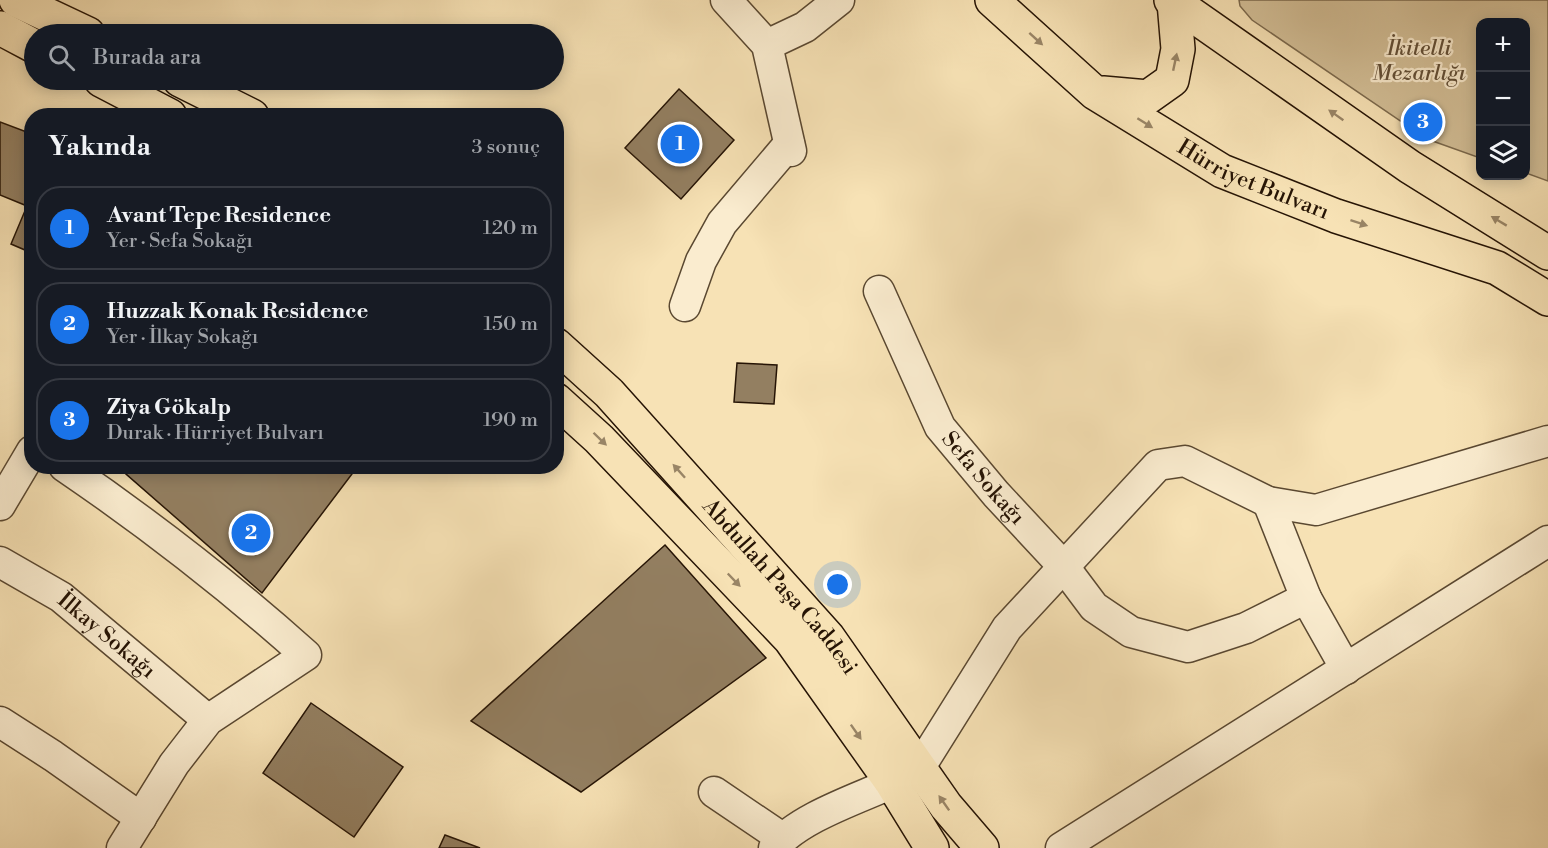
<!DOCTYPE html>
<html lang="tr">
<head>
<meta charset="utf-8">
<style>
	:root { --surface:#171b24; --page:#20242c; --text:#f1f3f6; --muted:#9ea1a6; --line:#363941; --accent:#1a73e8 }
	body { margin:0; font-family:"Libre Bodoni",serif; background:var(--page); color:var(--text) }
	.controls { position:absolute; right:18px; top:18px; display:grid; overflow:hidden; border-radius:12px; box-shadow:0 3px 15px #0003 }
	.controls button { width:54px; height:54px; display:grid; place-items:center; padding:0; border:0; border-bottom:2px solid var(--line); background:var(--surface); color:var(--text); font:30px sans-serif }
	.you { position:absolute; left:838px; top:585px; width:21px; height:21px; margin:-15px; border:4px solid #fff; border-radius:50%; background:#1a73e8; box-shadow:0 0 0 9px #1a73e833 }
	.badge { display:grid; place-items:center; width:39px; height:39px; border-radius:50%; background:var(--accent); color:#fff; font-size:20px; font-weight:700 }
	.pin { position:absolute; translate:-50% -50%; border:3px solid #fff; box-shadow:0 2px 6px #0006 }
	.list { margin:0; padding:0; list-style:none }
	h2 { display:flex; justify-content:space-between; align-items:center; height:78px; margin:0; padding:0 24px; font-size:26px }
	h2 small { font-size:20px; font-weight:400; color:var(--muted) }
	.list li { display:grid; grid-template-columns:39px 1fr auto; gap:18px; align-items:center; box-sizing:border-box; height:84px; margin:0 12px 12px; padding:0 12px; border:2px solid var(--line); border-radius:24px }
	.list b { display:block; font-size:22px; white-space:nowrap }
	.list p { margin:0; font-size:20px; white-space:nowrap; color:var(--muted) }
	.list em { font-size:20px; font-style:normal; color:var(--muted) }
	.icon { flex:none; width:33px; height:33px; fill:none; stroke:currentColor; stroke-width:2; stroke-linecap:round; stroke-linejoin:round }
	.map { position:relative; flex:none; width:1548px; height:848px; overflow:hidden }
	.search { position:absolute; background:var(--surface); box-shadow:0 3px 15px #0003; left:24px; top:24px; width:540px; height:66px; display:flex; align-items:center; gap:15px; box-sizing:border-box; padding:0 21px; border-radius:33px; color:var(--muted); font-size:22px }
	.panel { position:absolute; background:var(--surface); box-shadow:0 3px 15px #0003; left:24px; top:108px; width:540px; height:366px; border-radius:24px }
	.map>svg:first-child { display:block }
</style>
</head>
<body>
<div class="map">
<svg width="1548" height="848" viewBox="0 0 1548 848">
	<rect width="100%" height="100%" fill="#f7e2b5"/>
	<filter id="stains"><feTurbulence type="fractalNoise" baseFrequency=".00333" numOctaves="4"/><feColorMatrix values="0 0 0 0 .2 0 0 0 0 .09 0 0 0 0 .02 0 0 0 .5 -.17"/></filter>
	<radialGradient id="worn" r=".72"><stop offset=".6" stop-color="#630" stop-opacity="0"/><stop offset="1" stop-color="#630" stop-opacity=".3"/></radialGradient>
	<polygon fill="#d3bf97" stroke="#7c6a4e" stroke-width="1.5" points="1239,0 1548,0 1548,181 1526,173 1526,22 1480,22 1480,158 1427,139 1252,20 1240,6"/>
	<g fill="#937f61" stroke="#261405" stroke-width="1.5">
		<polygon points="679,89 734,140 681,199 625,148"/>
		<polygon points="0,122 32,134 32,253 11,244 27,206 0,195"/>
		<polygon points="737,363 777,365 774,404 734,402"/>
		<polygon points="131,466 358,466 262,593 126,474"/>
		<polygon points="665,545 766,658 581,792 471,721"/>
		<polygon points="311,703 403,767 354,837 263,773"/>
		<polygon points="445,835 480,848 439,848"/>
	</g>
	<g fill="none" stroke-linecap="round" stroke-linejoin="round">
		<defs>
			<g id="minor">
				<polyline points="726,0 767,45 791,151"/>
				<polyline points="767,45 805,27 839,0"/>
				<path id="s1" d="M879,291L940,427L996,494L1064,567L1094,607L1131,632L1188,647L1246,628L1306,598"/>
				<polyline points="685,306 701,261 722,223 789,144"/>
				<path d="M64,466C149,524 229,586 306,655L208,720L174,764L122,848"/>
				<polyline points="1268,502 1306,598 1346,669"/>
				<polyline points="0,505 32,451"/>
				<path id="s2" d="M0,562L61,597L208,720"/>
				<polyline points="0,722 53,756 141,818"/>
				<polyline points="920,767 1007,628 1158,465 1185,461 1268,502 1316,510 1548,441"/>
				<polyline points="714,792 782,838"/>
				<path d="M774,848C798,818 857,799 892,783"/>
				<polyline points="1061,848 1548,541"/>
			</g>
			<g id="major">
				<polyline points="16,0 88,34"/>
				<path id="s3" d="M992,0L1095,93L1222,171L1336,216L1497,268L1548,299"/>
				<polyline points="1171,0 1410,167 1548,253"/>
				<polyline points="0,28 34,46"/>
				<polyline points="101,80 170,116"/>
				<polyline points="180,80 252,116"/>
				<polyline points="1103,93 1148,97 1172,80 1178,49 1174,2"/>
				<path id="s4" d="M556,345L609,393L828,637L946,806L982,848"/>
				<polyline points="556,400 599,439 790,639 892,783 932,848"/>
			</g>
		</defs>
		<use href="#minor" stroke="#5a4831" stroke-width="33"/>
		<use href="#major" stroke="#261405" stroke-width="36"/>
		<use href="#minor" stroke="#faeccf" stroke-width="30"/>
		<use href="#major" stroke="#f7e2b5" stroke-width="33"/>
	</g>
	<defs><path id="oneway-solid" d="M-6-.8H1V-3.2L6.5 0L1 3.2V.8H-6Z" transform="scale(1.5)"/></defs>
	<g fill="#998566">
		<use href="#oneway-solid" transform="translate(1036 39) rotate(42)"/>
		<use href="#oneway-solid" transform="translate(1175 62) rotate(-78)"/>
		<use href="#oneway-solid" transform="translate(1336 115) rotate(-145)"/>
		<use href="#oneway-solid" transform="translate(1145 123) rotate(32)"/>
		<use href="#oneway-solid" transform="translate(1499 221) rotate(-149)"/>
		<use href="#oneway-solid" transform="translate(1359 223) rotate(18)"/>
		<use href="#oneway-solid" transform="translate(600 439) rotate(44)"/>
		<use href="#oneway-solid" transform="translate(679 471) rotate(-132)"/>
		<use href="#oneway-solid" transform="translate(734 580) rotate(46)"/>
		<use href="#oneway-solid" transform="translate(856 732) rotate(55)"/>
		<use href="#oneway-solid" transform="translate(944 803) rotate(-125)"/>
	</g>
	<g text-anchor="middle" dominant-baseline="central" stroke-width="4.5" stroke-linejoin="round" paint-order="stroke">
		<g font-size="22" font-style="italic" fill="#635038" stroke="#faeccf">
			<text x="1419" y="48">İkitelli<tspan x="1419" dy="25">Mezarlığı</tspan></text>
		</g>
		<g font-size="22" fill="#261405" stroke="#faeccf">
			<text stroke="none"><textPath href="#s3" startOffset="320">Hürriyet Bulvarı</textPath></text>
			<text stroke="none"><textPath href="#s1" startOffset="216">Sefa Sokağı</textPath></text>
			<text stroke="none"><textPath href="#s4" startOffset="330">Abdullah Paşa Caddesi</textPath></text>
			<text stroke="none"><textPath href="#s2" startOffset="130">İlkay Sokağı</textPath></text>
		</g>
	</g>
	<rect width="100%" height="100%" filter="url(#stains)"/>
	<rect width="100%" height="100%" fill="url(#worn)"/>
</svg>
<div class="controls">
<button>+</button>
<button>−</button>
<button><svg class="icon" aria-label="layers" viewBox="0 0 24 24"><path d="M12 4l9 5-9 5-9-5zM3 14l9 5 9-5"/></svg></button>
</div>
<div class="you"></div>
<div class="pin badge" style="left:680px;top:144px">1</div>
<div class="pin badge" style="left:251px;top:533px">2</div>
<div class="pin badge" style="left:1423px;top:122px">3</div>
<div class="search"><svg class="icon" aria-label="search" viewBox="0 0 24 24"><circle cx="10" cy="10" r="6"/><path d="M15 15l6 6"/></svg>Burada ara</div>
<section class="panel">
<h2>Yakında<small>3 sonuç</small></h2>
<ul class="list">
<li><span class="badge">1</span><div><b>Avant Tepe Residence</b><p>Yer · Sefa Sokağı</p></div><em>120 m</em></li>
<li><span class="badge">2</span><div><b>Huzzak Konak Residence</b><p>Yer · İlkay Sokağı</p></div><em>150 m</em></li>
<li><span class="badge">3</span><div><b>Ziya Gökalp</b><p>Durak · Hürriyet Bulvarı</p></div><em>190 m</em></li>
</ul>
</section>
</div>
</body>
</html>
